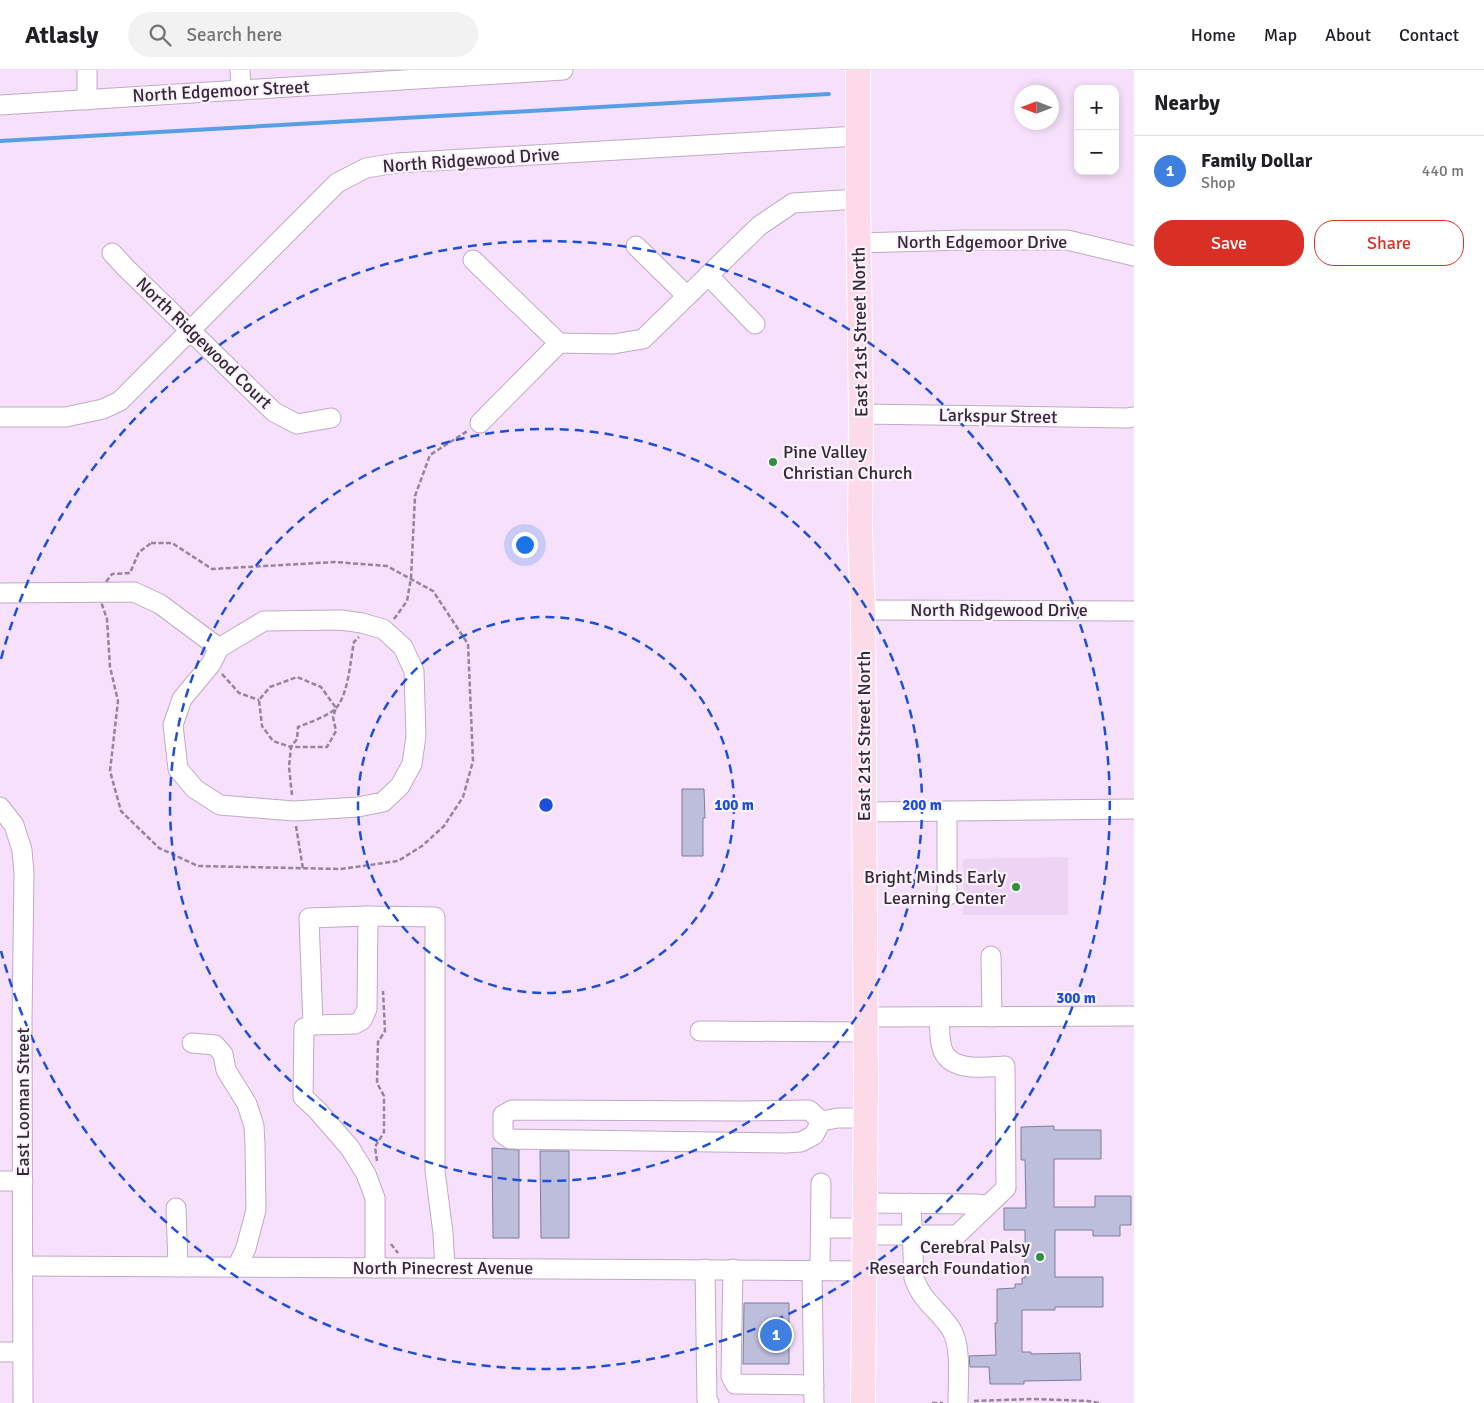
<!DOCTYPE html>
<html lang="en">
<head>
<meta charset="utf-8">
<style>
	:root { --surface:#fff; --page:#f2f2f2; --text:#202124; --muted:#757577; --line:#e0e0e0; --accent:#d93025 }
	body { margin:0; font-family:Signika,sans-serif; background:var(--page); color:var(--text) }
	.controls { position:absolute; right:15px; top:15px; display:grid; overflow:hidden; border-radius:10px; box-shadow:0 2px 8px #0003 }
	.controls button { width:45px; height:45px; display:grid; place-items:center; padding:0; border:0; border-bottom:1px solid var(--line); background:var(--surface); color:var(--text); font:25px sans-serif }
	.compass { position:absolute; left:1014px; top:15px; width:45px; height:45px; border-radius:50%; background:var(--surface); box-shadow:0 2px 8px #0003; rotate:270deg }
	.you { position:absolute; left:524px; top:474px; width:18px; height:18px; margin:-12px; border:4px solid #fff; border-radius:50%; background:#1a73e8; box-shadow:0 0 0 8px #1a73e833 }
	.badge { display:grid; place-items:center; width:32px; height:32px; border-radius:50%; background:var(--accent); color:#fff; font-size:16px; font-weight:700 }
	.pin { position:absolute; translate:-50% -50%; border:2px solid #fff; box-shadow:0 1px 5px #0006 }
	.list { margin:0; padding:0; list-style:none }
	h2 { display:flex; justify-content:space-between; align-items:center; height:65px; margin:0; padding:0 20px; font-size:21px }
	h2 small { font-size:16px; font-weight:400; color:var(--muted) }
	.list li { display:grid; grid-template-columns:32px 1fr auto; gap:15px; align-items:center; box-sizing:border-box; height:70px; padding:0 20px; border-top:1px solid var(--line) }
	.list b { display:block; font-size:19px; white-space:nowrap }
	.list p { margin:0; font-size:16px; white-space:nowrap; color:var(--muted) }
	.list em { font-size:16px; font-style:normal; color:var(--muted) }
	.actions { display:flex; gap:10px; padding:15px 20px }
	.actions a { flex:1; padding:11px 0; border:1px solid var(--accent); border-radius:20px; text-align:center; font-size:18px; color:var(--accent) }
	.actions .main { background:var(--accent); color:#fff }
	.icon { flex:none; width:28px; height:28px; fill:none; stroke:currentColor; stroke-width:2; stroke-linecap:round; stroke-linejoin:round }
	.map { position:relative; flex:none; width:1134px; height:1333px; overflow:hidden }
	header { display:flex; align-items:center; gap:30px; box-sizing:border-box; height:70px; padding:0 25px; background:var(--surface); border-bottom:1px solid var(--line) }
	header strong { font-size:24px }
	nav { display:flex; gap:28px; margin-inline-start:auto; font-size:18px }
	.search { width:350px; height:45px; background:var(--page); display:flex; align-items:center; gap:12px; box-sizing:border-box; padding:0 18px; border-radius:28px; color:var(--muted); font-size:19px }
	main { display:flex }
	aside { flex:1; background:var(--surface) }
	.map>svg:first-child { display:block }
</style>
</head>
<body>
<header>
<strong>Atlasly</strong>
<div class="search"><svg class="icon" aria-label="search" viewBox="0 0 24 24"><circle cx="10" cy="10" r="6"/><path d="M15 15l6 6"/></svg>Search here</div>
<nav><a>Home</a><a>Map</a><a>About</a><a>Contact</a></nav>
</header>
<main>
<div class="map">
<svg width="1134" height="1333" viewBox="0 0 1134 1333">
	<rect width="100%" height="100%" fill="#f6e0fb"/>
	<polygon fill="#edd3f4" points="1068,787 1068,845 963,845 963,789"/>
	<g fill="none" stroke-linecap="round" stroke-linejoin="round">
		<polyline stroke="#569fe7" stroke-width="4" points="0,71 829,24"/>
	</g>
	<g fill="#bdbddc" stroke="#7d7e9a">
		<polygon points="682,719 704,719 705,748 703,748 703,786 682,786"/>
		<polygon points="1054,1056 1054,1060 1101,1060 1101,1089 1054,1089 1054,1137 1095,1137 1095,1126 1131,1126 1131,1155 1120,1155 1120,1166 1093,1166 1093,1160 1055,1160 1055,1207 1103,1207 1103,1237 1055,1237 1055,1240 1022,1240 1022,1282 1031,1282 1031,1284 1080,1283 1081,1310 1024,1311 1024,1314 990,1314 989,1297 970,1297 969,1286 996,1285 995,1253 997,1253 997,1219 1015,1218 1015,1214 1022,1214 1022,1208 1025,1208 1025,1160 1004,1160 1004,1138 1026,1138 1025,1090 1021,1090 1021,1057"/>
		<polygon points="492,1078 519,1080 519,1168 493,1168"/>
		<polygon points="540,1081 569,1081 569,1168 541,1168"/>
		<polygon points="744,1233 789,1233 789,1294 743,1294"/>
	</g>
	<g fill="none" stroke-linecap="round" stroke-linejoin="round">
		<defs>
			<g id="minor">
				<polyline points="87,0 87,30"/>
				<polyline points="240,0 241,20"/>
				<polyline points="0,35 563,0"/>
				<polyline points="858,173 965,170 1067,170 1134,186"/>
				<polyline points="636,176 687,226"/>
				<polyline points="112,183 126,198 274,342 297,354 331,348"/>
				<polyline points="473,190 559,273"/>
				<polyline points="708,205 755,254"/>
				<polyline points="861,344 1127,348 1134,347"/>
				<polyline points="0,347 66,347 103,339 120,331 337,113 366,98 397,93 858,66"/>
				<polyline points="480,353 559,273 613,274 643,269 759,156 793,133 858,129"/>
				<polyline points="0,523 134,522 160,534 219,578 211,594 182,629 173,655 178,699 195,719 220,735 294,741 358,737 383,732 400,716 412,694 416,666 414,601 403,577 383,559 362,553 341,550 264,551 219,578"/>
				<polyline points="863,540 1134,541"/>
				<polyline points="0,737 14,755 22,780 24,803 22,952 23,1333"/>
				<polyline points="947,741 947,826"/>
				<polyline points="864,742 1134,739"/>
				<polyline points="991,886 992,947"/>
				<polyline points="866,947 1134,946"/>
				<polyline points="313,955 309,848 368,846"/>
				<polyline points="700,961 866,962"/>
				<polyline points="192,973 215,975 223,984 226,1000 247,1034 254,1056 255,1075 256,1140 246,1178 237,1197"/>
				<polyline points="821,1051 809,1040 745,1041 512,1040 503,1045 503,1064 510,1069 786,1073 801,1072 814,1065 821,1051 838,1048 866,1048"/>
				<polyline points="0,1111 23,1111"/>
				<polyline points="864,1133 975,1134 987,1135"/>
				<path d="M911,1133L914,1208C922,1232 938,1239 951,1259C962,1276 958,1312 958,1333"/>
				<polyline points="176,1138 178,1197"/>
				<polyline points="821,1158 864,1158"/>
				<path d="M864,1165H957L1006,1118L1005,996C986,997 949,1003 942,978C939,968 940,957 939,947"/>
				<path d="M23,1196C303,1199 583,1197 863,1201"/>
				<polyline points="375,1198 375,1128 366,1104 350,1078 317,1040 303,1027 304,958 313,955 355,954 362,950 367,939 368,846 435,847 435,1101 443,1163 445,1198"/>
				<polyline points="705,1199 707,1331 709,1333"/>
				<polyline points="733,1199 731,1306 735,1314 814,1315"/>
				<polyline points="812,1200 814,1333"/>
				<polyline points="820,1200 821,1113"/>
				<polyline points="0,1282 23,1282"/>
			</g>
			<polyline id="major" points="858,0 858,129 861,344 860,462 863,540 866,1015 863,1333"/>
		</defs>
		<use href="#minor" stroke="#bfaac4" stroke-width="21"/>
		<use href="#major" stroke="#fff" stroke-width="26"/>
		<g stroke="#948598" stroke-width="2.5" stroke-dasharray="5 2.5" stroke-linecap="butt">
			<polygon points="151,473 172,473 212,499 335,492 387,496 433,521 468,574 473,691 463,727 444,756 422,776 398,791 341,799 198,796 159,778 121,741 110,701 118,631 110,597 107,549 98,523 112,504 130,503 139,482"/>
			<polyline points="394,549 407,531 411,508 415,426 430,385 469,360"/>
			<polyline points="222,604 239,623 259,630"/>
			<path d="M292,725L289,697L291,677H327L336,661L333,647L336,638L321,617L297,607L270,617L259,630L262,656L273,671L291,677L297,669L298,657C308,653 331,645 337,637C349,621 350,592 354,572L359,567"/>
			<polyline points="296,756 303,799"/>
			<polyline points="377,1091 375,1077 384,1062 384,1026 377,1013 378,972 385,961 383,921"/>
			<polyline points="391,1174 398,1183"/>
			<polyline points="974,1331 1034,1329 1088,1331 1099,1333"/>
			<polyline points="932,1333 943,1333"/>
		</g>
		<use href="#minor" stroke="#fff" stroke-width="19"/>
		<use href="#major" stroke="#fcdae7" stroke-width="24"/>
	</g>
	<g fill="none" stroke="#1d4ed8" stroke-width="2.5" stroke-dasharray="9 6">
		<circle cx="546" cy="735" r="188"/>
		<circle cx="546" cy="735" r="376"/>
		<path d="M1 589A564 564 0 1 1 1 881"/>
	</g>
	<g fill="#338e3f" stroke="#fbf2fd" stroke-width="2">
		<circle cx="773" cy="392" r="5"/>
		<circle cx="1016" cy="817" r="5"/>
		<circle cx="1040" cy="1187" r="5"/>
	</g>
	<g text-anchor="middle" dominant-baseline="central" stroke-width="4.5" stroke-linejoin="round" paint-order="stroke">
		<g font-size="18" fill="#322934" stroke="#fbf2fd">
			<text transform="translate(221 21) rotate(-3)">North Edgemoor Street</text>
			<text transform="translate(471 90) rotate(-4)">North Ridgewood Drive</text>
			<text x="982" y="172">North Edgemoor Drive</text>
			<text transform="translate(860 262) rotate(-91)">East 21st Street North</text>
			<text transform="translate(204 273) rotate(44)">North Ridgewood Court</text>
			<text transform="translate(998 346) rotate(1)">Larkspur Street</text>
			<text x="999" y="540">North Ridgewood Drive</text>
			<text transform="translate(864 666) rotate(-90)">East 21st Street North</text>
			<text transform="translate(23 1032) rotate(-90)">East Looman Street</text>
			<text x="443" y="1198">North Pinecrest Avenue</text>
		</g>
		<g font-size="18" fill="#322934" stroke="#fbf2fd" text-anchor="end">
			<text x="783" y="382" text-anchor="start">Pine Valley<tspan x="783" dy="21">Christian Church</tspan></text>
			<text x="1006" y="807">Bright Minds Early<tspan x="1006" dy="21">Learning Center</tspan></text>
			<text x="1030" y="1177">Cerebral Palsy<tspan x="1030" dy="21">Research Foundation</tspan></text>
		</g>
	</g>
	<circle cx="546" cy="735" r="8" fill="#1d4ed8" stroke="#fbf2fd" stroke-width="2.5"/>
	<g font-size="15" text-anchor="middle" font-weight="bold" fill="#1d4ed8" stroke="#fbf2fd" stroke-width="4.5" stroke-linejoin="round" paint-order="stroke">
		<text x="734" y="740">100 m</text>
		<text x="922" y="740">200 m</text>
		<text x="1076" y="933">300 m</text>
	</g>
</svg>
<div class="controls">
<button>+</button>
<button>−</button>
</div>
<svg class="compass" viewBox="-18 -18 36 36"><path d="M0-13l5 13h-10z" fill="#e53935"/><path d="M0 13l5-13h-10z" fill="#757577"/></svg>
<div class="you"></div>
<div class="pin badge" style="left:776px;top:1265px;background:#3f7fe0">1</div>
</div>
<aside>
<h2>Nearby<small></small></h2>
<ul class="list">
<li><span class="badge" style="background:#3f7fe0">1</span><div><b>Family Dollar</b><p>Shop</p></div><em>440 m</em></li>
</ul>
<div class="actions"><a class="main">Save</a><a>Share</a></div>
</aside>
</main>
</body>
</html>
